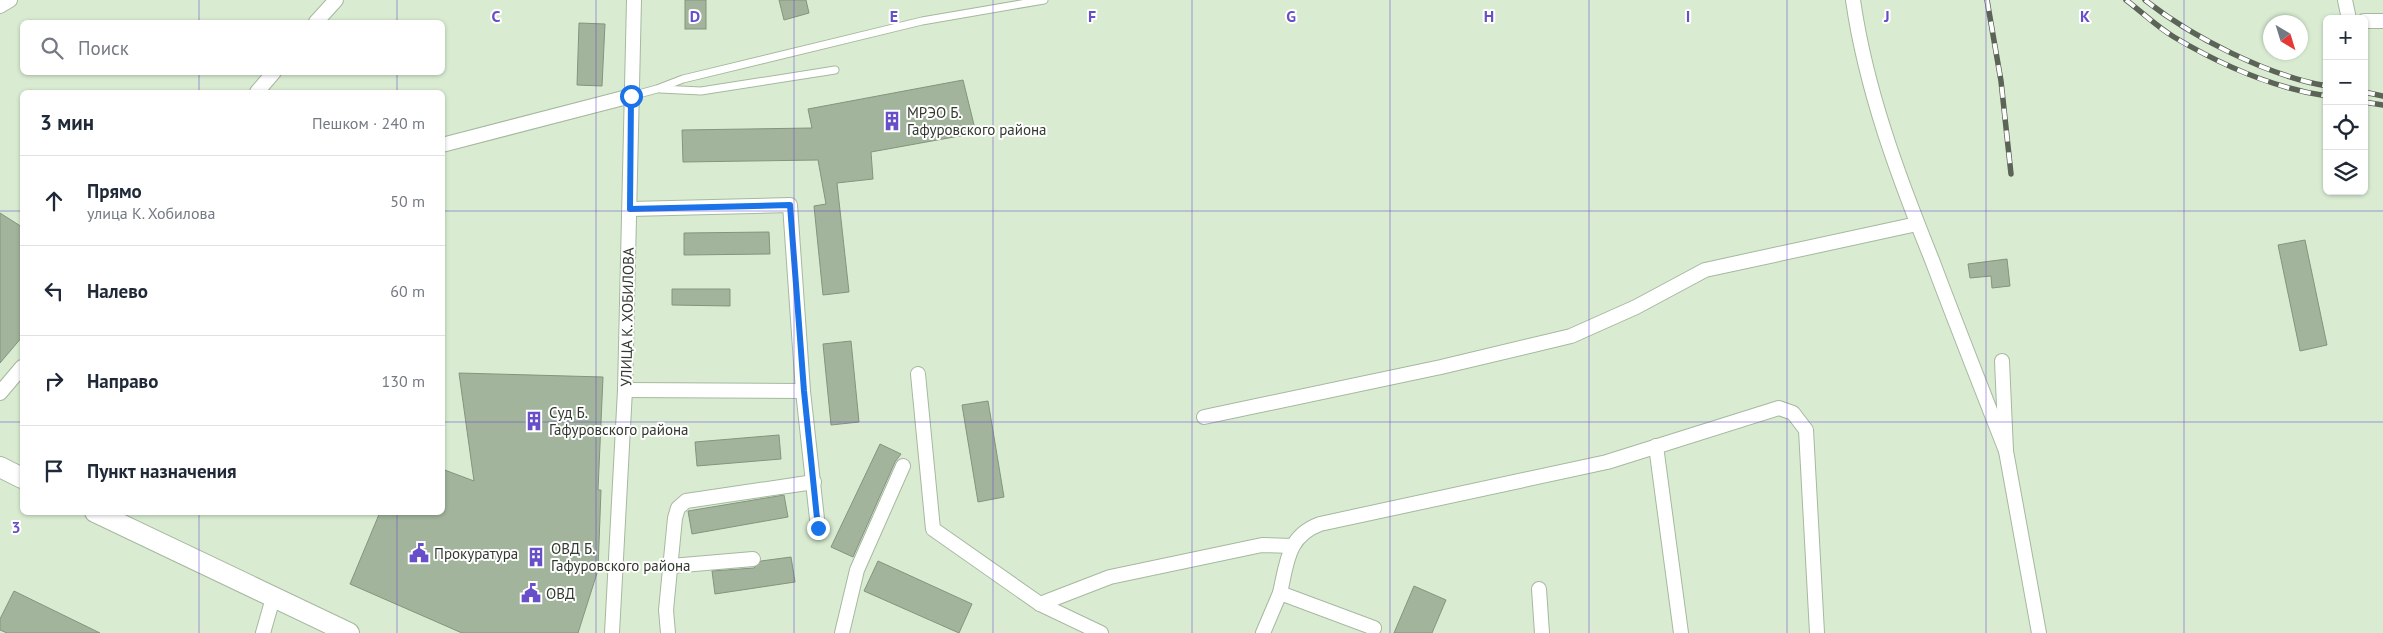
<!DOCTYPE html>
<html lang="ru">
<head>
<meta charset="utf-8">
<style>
	:root { --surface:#fff; --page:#f6f6f7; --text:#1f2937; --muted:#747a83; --line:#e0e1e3 }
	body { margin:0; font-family:"PT Sans",sans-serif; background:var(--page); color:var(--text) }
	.controls { position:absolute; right:15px; top:15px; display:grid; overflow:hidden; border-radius:8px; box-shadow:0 1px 4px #0004 }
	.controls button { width:45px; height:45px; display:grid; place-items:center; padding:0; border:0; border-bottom:1px solid var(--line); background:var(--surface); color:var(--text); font:25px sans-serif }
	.compass { position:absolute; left:2263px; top:15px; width:45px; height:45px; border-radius:50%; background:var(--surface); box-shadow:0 1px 4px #0004; rotate:142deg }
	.stop { position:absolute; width:15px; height:15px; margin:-11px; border:4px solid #1a73e8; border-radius:50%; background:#fff }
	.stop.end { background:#1a73e8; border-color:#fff; box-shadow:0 1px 5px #0008 }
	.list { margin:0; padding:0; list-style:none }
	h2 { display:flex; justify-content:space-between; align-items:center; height:65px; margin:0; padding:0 20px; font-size:21px }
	h2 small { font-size:16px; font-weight:400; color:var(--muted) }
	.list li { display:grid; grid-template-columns:32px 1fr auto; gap:15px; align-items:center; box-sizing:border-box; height:90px; padding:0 20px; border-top:1px solid var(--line) }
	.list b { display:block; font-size:19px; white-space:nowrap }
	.list p { margin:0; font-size:16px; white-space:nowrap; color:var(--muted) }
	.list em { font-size:16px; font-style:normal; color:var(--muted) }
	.icon { flex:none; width:28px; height:28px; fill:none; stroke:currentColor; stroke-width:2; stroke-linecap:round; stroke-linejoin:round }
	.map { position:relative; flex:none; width:2383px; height:633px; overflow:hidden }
	.search { position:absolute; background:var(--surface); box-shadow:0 1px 4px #0004; left:20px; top:20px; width:425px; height:55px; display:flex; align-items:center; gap:12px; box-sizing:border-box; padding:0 18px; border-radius:8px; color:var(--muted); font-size:19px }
	.panel { position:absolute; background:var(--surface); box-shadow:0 1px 4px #0004; left:20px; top:90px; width:425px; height:425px; border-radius:8px }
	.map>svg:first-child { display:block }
</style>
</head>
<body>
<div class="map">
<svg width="2383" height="633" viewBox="0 0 2383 633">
	<rect width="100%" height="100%" fill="#d9ecd2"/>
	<g fill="#a2b49c" stroke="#83957d">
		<rect x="685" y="0" width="21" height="29"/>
		<polygon points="779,0 806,0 809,13 784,20"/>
		<polygon points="579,23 605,24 602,86 577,85"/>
		<polygon points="963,80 976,133 871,152 873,179 837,183 849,292 823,295 814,206 826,204 818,160 683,162 682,130 812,128 808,109"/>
		<polygon points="0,213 22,227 22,337 0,363"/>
		<polygon points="769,232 770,254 684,255 684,233"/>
		<polygon points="2305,240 2327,345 2300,351 2278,245"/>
		<polygon points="2007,259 2010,286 1992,288 1991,276 1970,278 1968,264"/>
		<polygon points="672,289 730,289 730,306 672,305"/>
		<polygon points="851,341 859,422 831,425 823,344"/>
		<polygon points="459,373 603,377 598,490 601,490 598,570 578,633 462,633 350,584 380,512 442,512 442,469 474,481"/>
		<polygon points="988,401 1004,497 978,502 962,405"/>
		<polygon points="779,435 781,459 697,466 695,442"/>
		<polygon points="880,444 901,454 895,462 853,557 831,547"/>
		<polygon points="784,495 788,517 692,534 688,511"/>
		<polygon points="791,557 795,582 715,594 712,571 754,568 761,561"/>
		<polygon points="878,561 972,604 959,633 864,591"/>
		<polygon points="1414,586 1446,600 1432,633 1394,633"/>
		<polygon points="14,591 100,633 7,633 0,630 0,619"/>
	</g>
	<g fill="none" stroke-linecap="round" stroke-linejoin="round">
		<defs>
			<g id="lane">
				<polyline points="660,89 701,91 835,70"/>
				<polyline points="631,96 657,89 683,79 922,21 1044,0"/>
			</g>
			<g id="street">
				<path d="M1853,0C1866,90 1898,176 1932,260C1956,324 1981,387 2006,451"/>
				<polyline points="2345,0 2349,19"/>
				<polyline points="0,6 10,0"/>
				<polyline points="2364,21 2383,21"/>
				<polyline points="316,22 336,0"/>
				<polyline points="257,92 274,72"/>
				<polyline points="442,145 631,96"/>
				<polyline points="630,209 790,205 803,391 818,528"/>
				<polyline points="2002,361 2006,451 2039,633"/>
				<polyline points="918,374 933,529 1040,604 1101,633"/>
				<polyline points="625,390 803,391"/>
				<polyline points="0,393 22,367"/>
				<polyline points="1204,417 1441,367 1571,336 1636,307 1705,270 1917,224"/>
				<polyline points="1656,446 1681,633"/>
				<polyline points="671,566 753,559"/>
				<polyline points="1539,589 1542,633"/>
				<path d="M1280,593C1287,563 1287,536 1320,524L1607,462L1779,408L1793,413L1806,430L1817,633"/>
				<polyline points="1040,604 1110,577 1262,545 1292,546"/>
				<polyline points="263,633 273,598"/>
				<polyline points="612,633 625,390 634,0"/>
				<polyline points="668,633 666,610 675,518 678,508 686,501 814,482"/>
				<polyline points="842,633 857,570 903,466"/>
				<polyline points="1263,633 1280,593 1374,628"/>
			</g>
			<g id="secondary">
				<polyline points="0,467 22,478"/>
				<polyline points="95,512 349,633"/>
			</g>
		</defs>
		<use href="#lane" stroke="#a6b89f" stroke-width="9"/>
		<use href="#street" stroke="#a6b89f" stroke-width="16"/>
		<use href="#secondary" stroke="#a6b89f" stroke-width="22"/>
		<use href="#lane" stroke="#fff" stroke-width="7"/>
		<use href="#street" stroke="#fff" stroke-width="14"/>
		<use href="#secondary" stroke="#fff" stroke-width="20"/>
		<defs>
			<g id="rail">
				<polyline points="1987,0 2001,81 2011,174"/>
				<path d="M2126,0C2142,12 2157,27 2174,37C2221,65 2273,88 2327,96"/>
				<path d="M2145,0C2192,37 2268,76 2327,86"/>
				<polyline points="2364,92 2383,96"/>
				<polyline points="2364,102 2383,105"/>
			</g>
		</defs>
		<use href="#rail" stroke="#5b6457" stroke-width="5.5"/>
		<use href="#rail" stroke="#fff" stroke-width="4" stroke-dasharray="11" stroke-linecap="butt"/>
	</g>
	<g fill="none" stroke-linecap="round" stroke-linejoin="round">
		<polyline stroke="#1a73e8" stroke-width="6" points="631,96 630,209 790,205 804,391 818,528"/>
	</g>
	<path fill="none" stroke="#664fc8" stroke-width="1" stroke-opacity="0.55" d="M199,0V22M397,0V22M596,0V633M794,0V633M993,0V633M1192,0V633M1390,0V633M1589,0V633M1787,0V633M1986,0V633M2184,0V633M199,72V92M397,72V92M0,211H22M442,211H2383M0,422H22M442,422H2383M199,512V633M397,512V633"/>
	<defs>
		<symbol id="building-bare" viewBox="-9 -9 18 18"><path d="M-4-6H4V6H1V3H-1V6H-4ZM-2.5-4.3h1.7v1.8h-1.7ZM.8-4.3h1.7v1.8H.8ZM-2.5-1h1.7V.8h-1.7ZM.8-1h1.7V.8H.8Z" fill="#664fc8" stroke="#fff" stroke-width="2.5" paint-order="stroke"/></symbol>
		<symbol id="civic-bare" viewBox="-9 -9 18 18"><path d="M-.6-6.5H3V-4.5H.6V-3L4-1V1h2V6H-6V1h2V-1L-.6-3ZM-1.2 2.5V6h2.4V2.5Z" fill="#664fc8" stroke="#fff" stroke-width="2.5" paint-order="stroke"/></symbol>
	</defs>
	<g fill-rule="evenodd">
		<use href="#building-bare" x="878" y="107" width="28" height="28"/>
		<use href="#building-bare" x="520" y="407" width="28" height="28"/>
		<use href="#civic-bare" x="405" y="539" width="28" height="28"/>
		<use href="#building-bare" x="522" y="543" width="28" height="28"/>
		<use href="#civic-bare" x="517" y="579" width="28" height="28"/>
	</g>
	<g text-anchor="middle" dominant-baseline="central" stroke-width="4" stroke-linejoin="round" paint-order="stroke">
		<g font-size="15" fill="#32392f" stroke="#fff" text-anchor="start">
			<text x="907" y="112">МРЭО Б.<tspan x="907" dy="17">Гафуровского района</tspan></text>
			<text x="549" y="412">Суд Б.<tspan x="549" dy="17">Гафуровского района</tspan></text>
			<text x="551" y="548">ОВД Б.<tspan x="551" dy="17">Гафуровского района</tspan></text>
			<text x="434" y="553">Прокуратура</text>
			<text x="546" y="593">ОВД</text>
		</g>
		<g font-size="15" fill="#32392f" stroke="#fff">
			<text transform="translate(627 317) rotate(-89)">УЛИЦА К. ХОБИЛОВА</text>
		</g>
	</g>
	<g font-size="16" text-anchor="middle" font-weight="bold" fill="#664fc8" stroke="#fff" stroke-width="4" stroke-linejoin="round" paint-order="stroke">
		<text x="496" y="22">C</text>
		<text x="695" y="22">D</text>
		<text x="894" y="22">E</text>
		<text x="1092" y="22">F</text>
		<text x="1291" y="22">G</text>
		<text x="1489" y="22">H</text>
		<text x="1688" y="22">I</text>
		<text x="1887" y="22">J</text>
		<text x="2085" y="22">K</text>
		<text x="16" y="533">3</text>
	</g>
</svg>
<div class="controls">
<button>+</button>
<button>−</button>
<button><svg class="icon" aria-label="locate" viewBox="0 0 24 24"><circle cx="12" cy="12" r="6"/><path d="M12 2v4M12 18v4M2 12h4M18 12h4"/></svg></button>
<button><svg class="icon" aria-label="layers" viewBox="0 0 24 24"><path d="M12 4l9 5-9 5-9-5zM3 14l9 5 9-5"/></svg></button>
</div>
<svg class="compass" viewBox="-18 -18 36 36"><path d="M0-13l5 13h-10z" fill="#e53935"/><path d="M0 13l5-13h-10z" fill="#747a83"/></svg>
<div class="stop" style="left:631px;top:96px"></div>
<div class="stop end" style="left:818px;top:528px"></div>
<div class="search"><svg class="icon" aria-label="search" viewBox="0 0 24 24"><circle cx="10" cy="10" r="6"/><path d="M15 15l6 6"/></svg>Поиск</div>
<section class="panel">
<h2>3 мин<small>Пешком · 240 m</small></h2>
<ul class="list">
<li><svg class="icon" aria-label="ahead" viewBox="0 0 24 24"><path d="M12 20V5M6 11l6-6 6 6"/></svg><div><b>Прямо</b><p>улица К. Хобилова</p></div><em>50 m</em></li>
<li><svg class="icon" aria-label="left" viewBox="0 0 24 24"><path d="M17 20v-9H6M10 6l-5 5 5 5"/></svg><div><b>Налево</b></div><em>60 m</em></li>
<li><svg class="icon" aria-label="right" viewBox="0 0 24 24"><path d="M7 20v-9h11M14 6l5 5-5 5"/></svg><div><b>Направо</b></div><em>130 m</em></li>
<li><svg class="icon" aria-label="arrive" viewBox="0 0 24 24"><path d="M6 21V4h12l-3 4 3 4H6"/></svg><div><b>Пункт назначения</b></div></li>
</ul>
</section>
</div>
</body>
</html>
